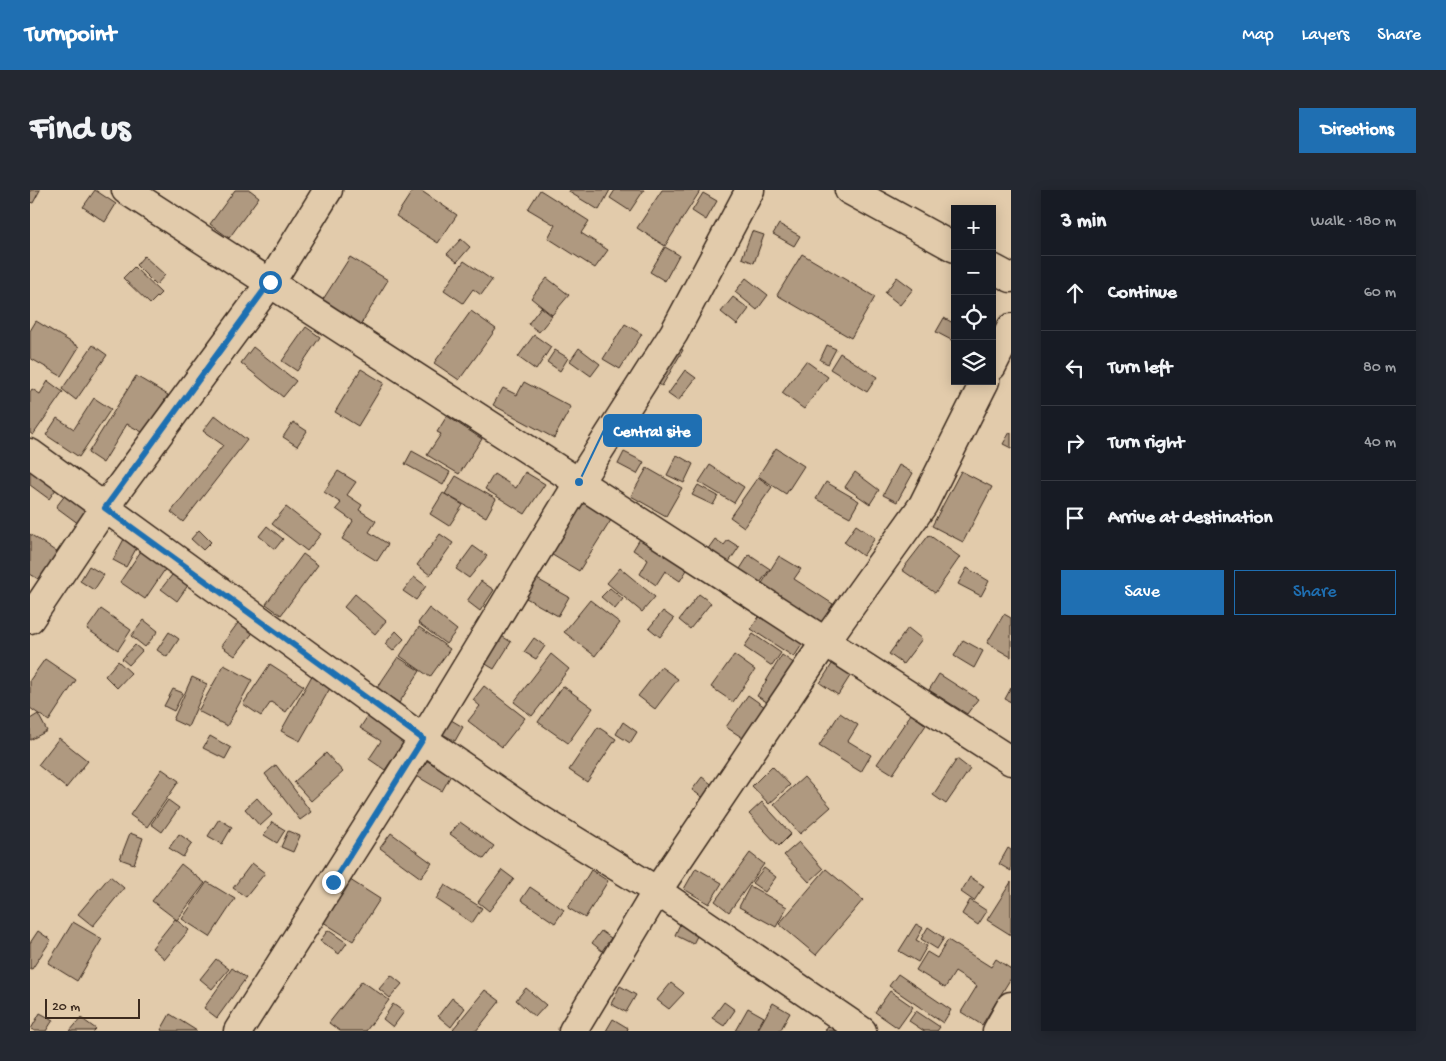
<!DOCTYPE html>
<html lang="en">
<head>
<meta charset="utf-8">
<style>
	:root { --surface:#171b24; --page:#242831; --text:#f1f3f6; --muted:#9ea1a6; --line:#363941; --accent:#1f6fb2 }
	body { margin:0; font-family:"Gochi Hand",sans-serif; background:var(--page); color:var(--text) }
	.controls { position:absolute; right:15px; top:15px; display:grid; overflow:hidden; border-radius:0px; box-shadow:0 2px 12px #0003 }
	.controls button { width:45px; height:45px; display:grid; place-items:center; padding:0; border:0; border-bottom:1px solid var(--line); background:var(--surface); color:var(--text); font:25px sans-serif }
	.scale { position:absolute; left:15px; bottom:12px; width:95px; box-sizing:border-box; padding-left:5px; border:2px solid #3b2a1e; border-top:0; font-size:14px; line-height:18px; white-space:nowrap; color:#3b2a1e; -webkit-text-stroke:4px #e2cbab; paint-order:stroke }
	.stop { position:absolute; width:15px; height:15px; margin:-11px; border:4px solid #1f6fb2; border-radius:50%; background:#fff }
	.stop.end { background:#1f6fb2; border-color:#fff; box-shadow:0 1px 5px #0008 }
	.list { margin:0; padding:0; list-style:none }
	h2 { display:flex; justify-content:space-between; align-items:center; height:65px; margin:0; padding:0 20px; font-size:21px }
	h2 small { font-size:16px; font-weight:400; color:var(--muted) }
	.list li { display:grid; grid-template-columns:32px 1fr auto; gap:15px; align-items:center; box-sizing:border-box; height:75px; padding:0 20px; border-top:1px solid var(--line) }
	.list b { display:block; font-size:19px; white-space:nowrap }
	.list em { font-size:16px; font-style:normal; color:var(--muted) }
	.actions { display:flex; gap:10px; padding:15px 20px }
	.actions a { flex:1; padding:11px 0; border:1px solid var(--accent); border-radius:0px; text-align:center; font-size:18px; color:var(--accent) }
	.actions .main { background:var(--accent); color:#fff }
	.icon { flex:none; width:28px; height:28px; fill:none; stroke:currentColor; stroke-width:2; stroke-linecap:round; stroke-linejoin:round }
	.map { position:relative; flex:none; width:981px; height:841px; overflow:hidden; border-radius:0px }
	header { display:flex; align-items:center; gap:30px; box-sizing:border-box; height:70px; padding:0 25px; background:var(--accent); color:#fff }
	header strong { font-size:24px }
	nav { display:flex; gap:28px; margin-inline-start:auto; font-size:18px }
	.intro { display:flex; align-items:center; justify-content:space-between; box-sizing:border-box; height:120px; padding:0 30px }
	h1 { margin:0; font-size:35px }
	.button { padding:12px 22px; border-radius:0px; background:var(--accent); color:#fff; font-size:18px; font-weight:700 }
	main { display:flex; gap:30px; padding:0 30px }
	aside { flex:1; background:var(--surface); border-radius:0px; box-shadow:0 2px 12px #0003 }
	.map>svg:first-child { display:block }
</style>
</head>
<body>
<header>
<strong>Turnpoint</strong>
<nav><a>Map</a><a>Layers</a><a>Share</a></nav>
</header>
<div class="intro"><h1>Find us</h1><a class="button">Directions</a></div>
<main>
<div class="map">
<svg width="981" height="841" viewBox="0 0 981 841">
	<rect width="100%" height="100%" fill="#e2cbab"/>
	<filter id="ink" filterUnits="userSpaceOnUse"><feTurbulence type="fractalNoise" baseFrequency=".02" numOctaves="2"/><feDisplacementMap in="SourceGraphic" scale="10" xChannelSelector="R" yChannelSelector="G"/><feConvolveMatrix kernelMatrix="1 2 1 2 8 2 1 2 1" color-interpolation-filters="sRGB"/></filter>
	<g filter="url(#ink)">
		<g fill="#af9980" stroke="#3b2a1e">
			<polygon points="0,0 10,0 3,13 0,12"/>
			<polygon points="65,0 86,14 75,32 53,17"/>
			<polygon points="205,0 220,0 229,7 199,48 180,34"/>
			<polygon points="383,0 390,0 427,25 408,53 366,26"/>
			<polygon points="510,0 559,31 551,43 578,60 565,78 518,48 525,35 498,19"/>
			<polygon points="540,0 580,0 569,20 539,2"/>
			<polygon points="585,0 614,0 600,21 580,8"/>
			<polygon points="632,0 668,0 670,1 635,56 607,38"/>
			<polygon points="673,3 687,11 676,30 662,21"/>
			<polygon points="749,34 770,46 764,56 743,44"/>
			<polygon points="722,41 734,45 724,73 712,68"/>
			<polygon points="431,49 440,57 427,72 417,64"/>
			<polygon points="635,57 649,65 635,91 620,82"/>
			<polygon points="772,64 845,107 821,148 747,105"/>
			<polygon points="114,66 135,85 126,95 106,75"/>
			<polygon points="320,67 358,90 331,134 292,111"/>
			<polygon points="434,71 462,90 451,105 443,99 433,113 414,100"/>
			<polygon points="104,77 131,103 120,114 93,88"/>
			<polygon points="867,87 883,99 870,115 855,103"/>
			<polygon points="517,88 539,105 522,125 501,108"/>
			<polygon points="716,88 738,105 727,120 705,102"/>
			<polygon points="703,107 719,119 707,135 691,122"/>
			<polygon points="511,117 522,126 509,142 498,134"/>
			<polygon points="441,121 466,139 429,190 404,173"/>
			<polygon points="914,128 925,134 925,152 906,142"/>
			<polygon points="6,131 49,157 31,186 0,168 0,141"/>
			<polygon points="595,134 612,144 590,179 573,169"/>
			<polygon points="276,137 290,147 267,181 252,171"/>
			<polygon points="504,145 521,157 506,180 488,167"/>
			<polygon points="639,152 653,160 632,196 619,188"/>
			<polygon points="63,155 77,165 46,210 32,199"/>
			<polygon points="797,155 806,159 798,174 790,170"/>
			<polygon points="223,157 266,191 253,207 211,173"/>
			<polygon points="549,158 570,174 561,186 540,171"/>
			<polygon points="525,160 538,168 530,181 517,172"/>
			<polygon points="810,163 847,187 837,202 800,179"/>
			<polygon points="776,171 798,187 774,219 752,203"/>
			<polygon points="331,179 354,193 328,236 305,222"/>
			<polygon points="655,180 666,188 648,211 638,204"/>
			<polygon points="106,186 138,205 114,243 97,234 73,273 58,263"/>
			<polygon points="18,191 33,202 3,245 0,243 0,202 2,199 10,204"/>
			<polygon points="494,192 541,217 524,248 463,215 473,198 487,205"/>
			<polygon points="64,208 81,219 49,267 16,245 27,228 44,239"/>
			<polygon points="185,225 217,250 153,332 141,322 193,255 173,241"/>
			<polygon points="417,226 452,249 429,284 397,265 411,244 407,242"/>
			<polygon points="263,232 277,241 267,256 253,247"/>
			<polygon points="980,242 981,243 981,258 973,254"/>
			<polygon points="746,258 774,276 756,304 728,286"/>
			<polygon points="382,261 420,282 413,295 375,274"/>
			<polygon points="594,262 614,272 607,284 588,274"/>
			<polygon points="647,265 663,274 654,293 637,285"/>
			<polygon points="0,274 29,295 19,309 0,295"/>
			<polygon points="680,275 714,297 704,313 669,292"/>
			<polygon points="869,275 883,283 867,312 853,305"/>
			<polygon points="617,278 652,298 636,326 601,306"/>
			<polygon points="308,281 326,292 317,305 332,315 329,320 346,331 339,342 358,354 347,371 312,349 323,331 306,319 311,313 294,302"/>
			<polygon points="931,281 962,297 933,352 902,336"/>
			<polygon points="495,282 515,294 495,324 455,299 464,284 486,298"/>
			<polygon points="825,282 849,300 840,314 815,297"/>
			<polygon points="426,286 466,309 456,327 415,304"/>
			<polygon points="728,287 742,297 714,337 700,327"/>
			<polygon points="796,292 829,311 820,327 786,309"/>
			<polygon points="668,295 688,306 683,315 662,305"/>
			<polygon points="413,303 433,315 419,336 400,324"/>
			<polygon points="36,304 58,321 49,334 26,317"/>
			<polygon points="554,308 583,327 549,381 514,360"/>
			<polygon points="256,317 291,344 277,361 242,334"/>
			<polygon points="826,335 845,348 833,366 814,352"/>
			<polygon points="237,336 253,349 245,359 229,346"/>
			<polygon points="169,340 181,352 173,360 161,349"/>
			<polygon points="0,344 28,363 10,390 0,384"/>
			<polygon points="410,344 423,353 400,385 387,375"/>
			<polygon points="613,344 660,375 650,391 635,381 626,395 610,384 618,370 603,360"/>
			<polygon points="899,345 930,367 905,403 872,380"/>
			<polygon points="94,349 107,357 96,377 83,370"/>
			<polygon points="685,349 694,355 698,350 709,357 697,375 677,360"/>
			<polygon points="443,356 457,366 439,388 426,379"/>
			<polygon points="113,358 138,375 115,409 90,392"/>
			<polygon points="273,364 288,375 251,425 236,414"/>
			<polygon points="719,365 740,379 730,393 710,379"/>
			<polygon points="749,366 771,379 764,389 803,414 792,432 731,395"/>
			<polygon points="59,376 74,385 64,400 50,391"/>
			<polygon points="590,378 625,407 612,422 577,393"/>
			<polygon points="937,378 959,391 951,406 928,394"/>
			<polygon points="146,380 161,391 147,411 131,399"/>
			<polygon points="500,385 539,407 528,426 489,404"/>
			<polygon points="384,387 396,396 386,410 373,401"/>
			<polygon points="451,391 464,400 450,421 437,411"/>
			<polygon points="580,398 593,409 585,419 571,407"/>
			<polygon points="325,404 356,431 345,444 314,417"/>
			<polygon points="669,404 681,413 660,439 649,430"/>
			<polygon points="560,410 590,433 565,466 534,442"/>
			<polygon points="399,418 427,440 416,454 388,433"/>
			<polygon points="71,419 101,440 88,460 57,439"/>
			<polygon points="633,421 644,429 630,447 619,438"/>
			<polygon points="974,424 981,428 981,467 957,453"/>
			<polygon points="730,425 773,453 764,467 721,439"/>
			<polygon points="213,426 228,436 205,466 191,456"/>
			<polygon points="114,430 128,441 115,457 101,446"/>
			<polygon points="389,437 420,459 400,487 370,466"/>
			<polygon points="878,438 892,449 873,474 859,464"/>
			<polygon points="366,441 374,449 363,461 355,454"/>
			<polygon points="139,442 149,449 137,467 127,460"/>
			<polygon points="467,443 481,452 464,479 449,470"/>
			<polygon points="723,444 751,463 742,476 714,457"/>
			<polygon points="504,448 515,456 506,469 494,462"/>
			<polygon points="933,450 953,461 944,478 924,466"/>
			<polygon points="105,455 112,461 99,475 92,469"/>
			<polygon points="521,464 539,479 502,526 484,512"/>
			<polygon points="704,465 725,480 703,512 681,497"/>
			<polygon points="752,465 765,474 740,514 727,506"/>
			<polygon points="368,467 390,481 369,513 347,498"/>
			<polygon points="15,469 46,490 19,531 0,518 0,490"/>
			<polygon points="88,471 101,483 87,498 75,486"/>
			<polygon points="804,471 822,483 808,505 790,493"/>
			<polygon points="240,474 274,496 256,522 241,512 231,526 213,514"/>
			<polygon points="194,475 222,490 197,536 168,521"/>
			<polygon points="631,477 648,489 625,519 608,506"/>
			<polygon points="284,482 303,493 270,551 251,541"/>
			<polygon points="909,484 948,509 937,524 899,500"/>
			<polygon points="162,487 177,494 158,537 143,530"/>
			<polygon points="454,496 495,528 472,557 438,531 450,516 443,510"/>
			<polygon points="533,496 563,518 538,553 508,532"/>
			<polygon points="981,498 981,512 975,509"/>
			<polygon points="143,499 153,503 144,521 134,516"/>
			<polygon points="718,505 735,517 713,548 696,537"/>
			<polygon points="341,521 378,546 355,580 339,569 351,551 330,538"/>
			<polygon points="810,523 828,535 818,551 841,565 831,582 789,556"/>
			<polygon points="8,524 17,541 0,550 0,529"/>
			<polygon points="881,524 896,535 863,584 847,574"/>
			<polygon points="416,527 433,537 425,551 407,541"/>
			<polygon points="593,532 607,542 600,553 586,544"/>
			<polygon points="568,537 586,549 557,592 539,580"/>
			<polygon points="180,546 201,558 195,569 173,558"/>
			<polygon points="29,548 58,571 36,598 8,575"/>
			<polygon points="296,563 313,582 281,611 264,592"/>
			<polygon points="394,569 421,585 412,601 385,585"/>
			<polygon points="927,569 940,579 916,614 903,605"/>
			<polygon points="246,575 281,622 270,630 235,584"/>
			<polygon points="742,576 760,595 739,614 722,596"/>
			<polygon points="132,579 149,591 117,637 100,625"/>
			<polygon points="672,587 684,596 675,609 662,600"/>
			<polygon points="774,587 801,617 770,644 744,614"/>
			<polygon points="227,608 242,625 230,636 215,619"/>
			<polygon points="138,610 149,618 132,642 121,634"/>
			<polygon points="732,612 761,644 749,656 719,624"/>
			<polygon points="189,629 202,637 192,654 178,646"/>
			<polygon points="242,632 255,640 247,653 234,645"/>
			<polygon points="430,632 464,656 454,669 420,644"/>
			<polygon points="258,641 270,646 263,662 251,657"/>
			<polygon points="100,643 113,648 104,674 90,669"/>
			<polygon points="361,643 402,673 391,688 350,658"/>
			<polygon points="149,644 162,653 153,667 139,658"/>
			<polygon points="769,652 793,679 779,692 754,665"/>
			<polygon points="978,658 981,660 981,681 969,674"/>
			<polygon points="720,663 734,674 699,722 685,711"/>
			<polygon points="222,673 235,683 216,707 203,698"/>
			<polygon points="151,674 175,693 147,730 122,711"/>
			<polygon points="666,678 692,693 679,714 654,699"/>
			<polygon points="734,678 746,687 735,702 722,693"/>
			<polygon points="796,679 833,710 786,765 749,734"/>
			<polygon points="472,680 484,689 459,721 448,712"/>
			<polygon points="561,680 578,691 555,728 538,718"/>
			<polygon points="80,686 94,698 63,736 48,724"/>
			<polygon points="940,687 954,696 944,711 931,702"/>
			<polygon points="317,688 350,709 323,751 290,730"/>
			<polygon points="177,692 205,709 180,747 152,729"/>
			<polygon points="981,692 981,745 957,730"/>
			<polygon points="415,695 452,718 442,733 406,709"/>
			<polygon points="720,696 757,717 746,737 709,717"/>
			<polygon points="500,697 534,720 525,733 491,710"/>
			<polygon points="940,710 957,721 948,735 932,724"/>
			<polygon points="145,729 159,740 135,769 122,758"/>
			<polygon points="43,732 72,749 47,791 18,773"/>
			<polygon points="651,732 670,740 663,754 645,745"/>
			<polygon points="886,734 893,738 886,750 897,756 888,772 869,761"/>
			<polygon points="898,737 914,748 907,759 891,749"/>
			<polygon points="298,740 317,753 309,764 290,751"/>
			<polygon points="8,741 21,750 2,779 0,778 0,753"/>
			<polygon points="571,741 581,748 572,761 562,753"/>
			<polygon points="918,750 961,777 966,769 981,779 981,788 952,835 931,822 947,796 925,782 915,798 886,780 897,762 907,768"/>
			<polygon points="186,769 199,779 182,799 170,789"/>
			<polygon points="202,778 216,788 187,828 174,818"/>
			<polygon points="868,784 921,820 913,833 859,796"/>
			<polygon points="361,785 372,794 360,808 349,799"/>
			<polygon points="332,791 359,810 336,841 310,841 299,833"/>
			<polygon points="641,793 654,803 639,819 627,810"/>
			<polygon points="590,796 606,805 596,822 581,814"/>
			<polygon points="496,798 516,815 505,827 486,810"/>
			<polygon points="455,800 470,811 446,841 426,841 423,839"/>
			<polygon points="860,801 883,817 868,838 845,822"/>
			<polygon points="422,808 435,818 421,837 408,826"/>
			<polygon points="694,812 705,820 694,836 682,828"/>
			<polygon points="743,813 760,823 750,841 727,841"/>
			<polygon points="363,814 374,822 363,837 353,829"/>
			<polygon points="718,818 734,827 726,841 705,841"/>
			<polygon points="886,821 910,837 907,841 894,841 879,831"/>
			<polygon points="10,823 23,830 16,841 5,841 1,839"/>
			<polygon points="140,824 167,841 133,841 131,840"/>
			<polygon points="803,826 815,841 795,841"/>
			<polygon points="51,828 66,839 64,841 40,841"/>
			<polygon points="583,829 598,838 597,841 576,841"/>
		</g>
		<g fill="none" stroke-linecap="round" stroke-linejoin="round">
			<defs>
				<g id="minor">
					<path d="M96,0C392,188 685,382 981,571"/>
					<polyline points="819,0 925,58"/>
					<polyline points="962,78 981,88"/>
					<polyline points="962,176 981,138"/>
					<polyline points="0,263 393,549 503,625 627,701 832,841"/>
					<polyline points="0,429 75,317 241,92 298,0"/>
					<polyline points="208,841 393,549 549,292 644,143 720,0"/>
					<polyline points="543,841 627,701 795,452 893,315 955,191"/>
					<polyline points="967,841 981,816"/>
				</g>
			</defs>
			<use href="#minor" stroke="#3b2a1e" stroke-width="31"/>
			<use href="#minor" stroke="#e2cbab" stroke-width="28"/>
		</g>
	</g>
	<g fill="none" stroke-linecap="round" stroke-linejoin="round" filter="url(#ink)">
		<polyline stroke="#1f6fb2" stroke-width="6" points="240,92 75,318 393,549 303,692"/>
	</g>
	<path fill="none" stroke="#1f6fb2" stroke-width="2" d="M549 292L574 240"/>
	<circle fill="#1f6fb2" stroke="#e2cbab" stroke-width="2" cx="549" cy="292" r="5"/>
	<rect fill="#1f6fb2" stroke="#1f6fb2" stroke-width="2" x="574" y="225" width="97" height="31" rx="5"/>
	<g font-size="16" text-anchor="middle" font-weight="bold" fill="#fff">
		<text x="622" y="246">Central site</text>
	</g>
</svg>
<div class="controls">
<button>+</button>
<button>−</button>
<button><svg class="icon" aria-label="locate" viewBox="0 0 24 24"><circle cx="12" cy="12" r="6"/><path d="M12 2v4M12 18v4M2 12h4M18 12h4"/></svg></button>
<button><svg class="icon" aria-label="layers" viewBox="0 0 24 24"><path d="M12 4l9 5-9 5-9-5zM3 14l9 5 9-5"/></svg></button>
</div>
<div class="scale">20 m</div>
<div class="stop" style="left:240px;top:92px"></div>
<div class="stop end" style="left:303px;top:692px"></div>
</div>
<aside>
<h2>3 min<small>Walk · 180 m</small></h2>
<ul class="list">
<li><svg class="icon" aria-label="ahead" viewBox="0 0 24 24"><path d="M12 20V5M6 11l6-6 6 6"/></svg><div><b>Continue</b></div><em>60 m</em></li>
<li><svg class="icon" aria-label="left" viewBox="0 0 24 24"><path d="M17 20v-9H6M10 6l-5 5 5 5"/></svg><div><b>Turn left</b></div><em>80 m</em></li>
<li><svg class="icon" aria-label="right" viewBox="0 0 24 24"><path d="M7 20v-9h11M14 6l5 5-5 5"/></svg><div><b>Turn right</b></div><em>40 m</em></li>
<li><svg class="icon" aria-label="arrive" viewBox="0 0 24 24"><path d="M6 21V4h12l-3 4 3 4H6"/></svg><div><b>Arrive at destination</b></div></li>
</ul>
<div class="actions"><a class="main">Save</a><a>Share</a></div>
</aside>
</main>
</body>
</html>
